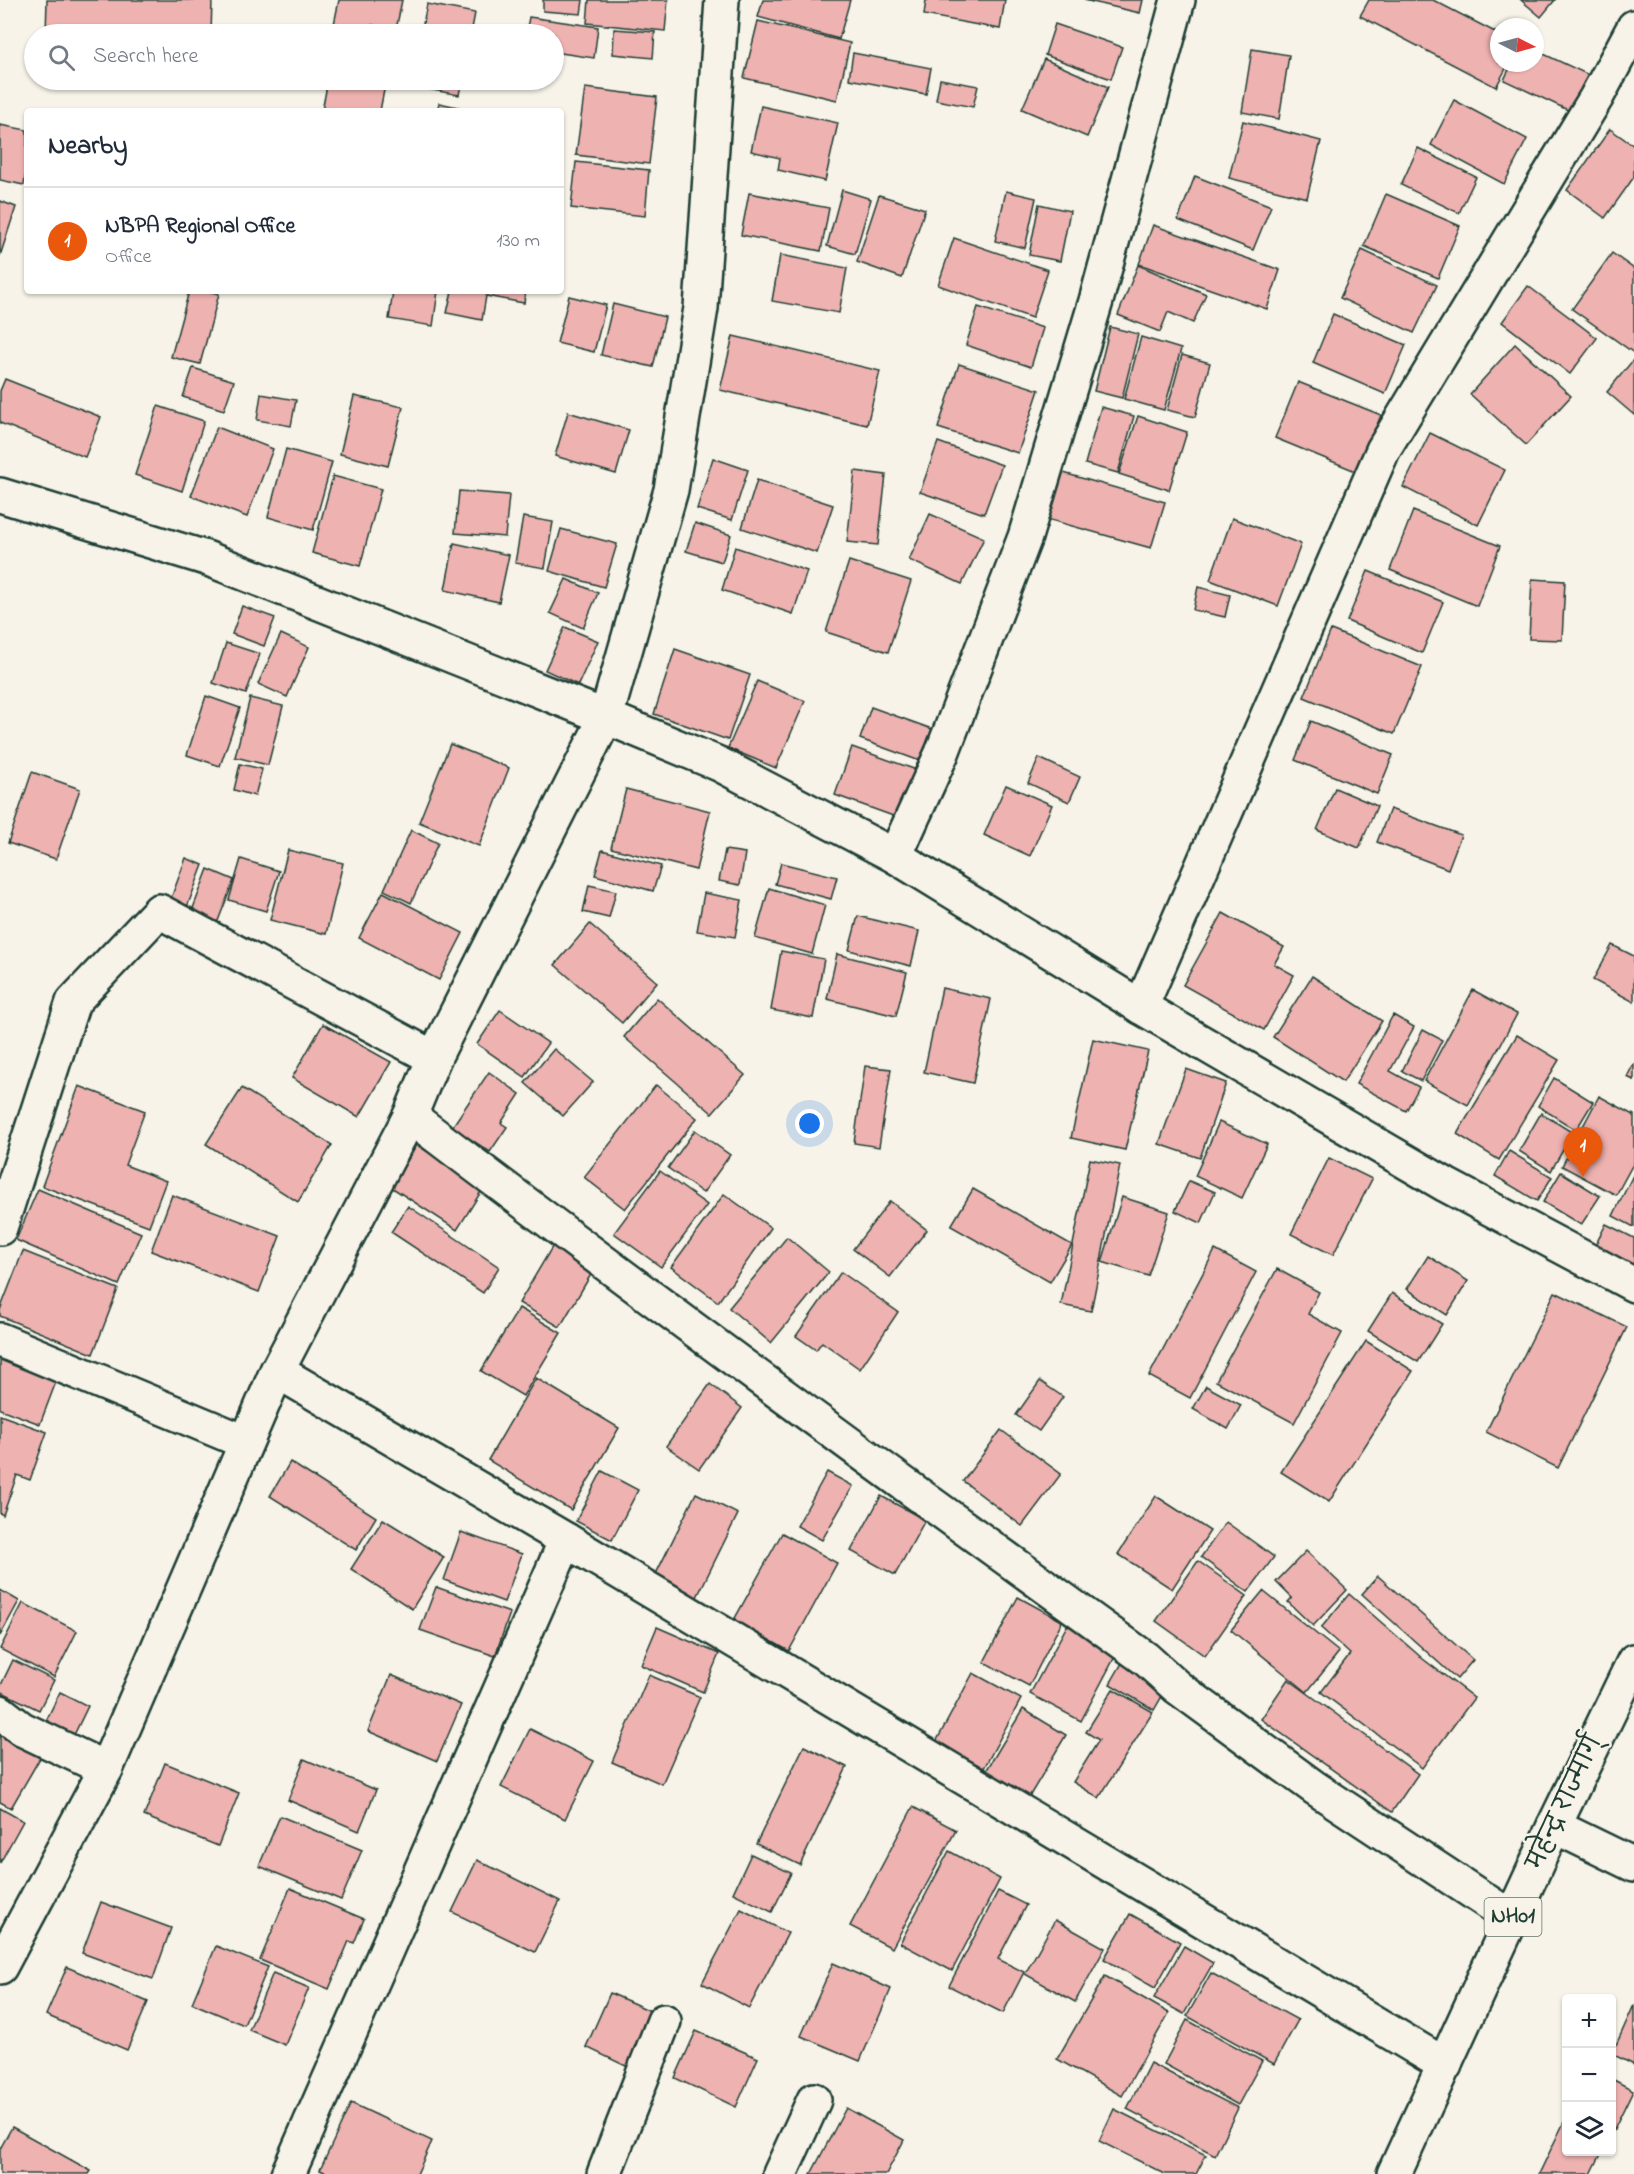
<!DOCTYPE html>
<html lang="en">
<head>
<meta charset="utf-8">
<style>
	:root { --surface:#fff; --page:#f2f2f3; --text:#1f2937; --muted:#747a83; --line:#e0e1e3; --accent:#ea580c }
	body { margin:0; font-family:"Indie Flower","Playpen Sans Deva",sans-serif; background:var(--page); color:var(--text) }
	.controls { position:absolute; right:18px; bottom:18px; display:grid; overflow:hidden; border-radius:6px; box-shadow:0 2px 4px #0004 }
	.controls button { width:54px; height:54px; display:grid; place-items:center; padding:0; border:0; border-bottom:2px solid var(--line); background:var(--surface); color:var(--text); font:30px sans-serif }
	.compass { position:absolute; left:1490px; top:18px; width:54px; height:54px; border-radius:50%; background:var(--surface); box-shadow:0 2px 4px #0004; rotate:96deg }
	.you { position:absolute; left:810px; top:1124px; width:21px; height:21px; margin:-15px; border:4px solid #fff; border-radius:50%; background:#1a73e8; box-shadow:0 0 0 9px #1a73e833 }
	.badge { display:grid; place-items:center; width:39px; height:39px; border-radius:50%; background:var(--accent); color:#fff; font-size:20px; font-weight:700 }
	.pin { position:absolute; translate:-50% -50px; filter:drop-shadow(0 2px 3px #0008) }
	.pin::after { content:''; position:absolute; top:32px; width:21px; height:18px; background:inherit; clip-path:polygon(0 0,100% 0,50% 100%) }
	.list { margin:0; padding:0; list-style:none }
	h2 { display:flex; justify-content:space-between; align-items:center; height:78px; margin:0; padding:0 24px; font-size:26px }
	h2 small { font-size:20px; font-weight:400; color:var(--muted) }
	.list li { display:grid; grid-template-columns:39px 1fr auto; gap:18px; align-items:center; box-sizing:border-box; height:108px; padding:0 24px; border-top:2px solid var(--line) }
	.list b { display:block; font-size:22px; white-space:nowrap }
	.list p { margin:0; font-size:20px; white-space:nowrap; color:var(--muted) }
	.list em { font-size:20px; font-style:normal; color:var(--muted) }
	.icon { flex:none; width:33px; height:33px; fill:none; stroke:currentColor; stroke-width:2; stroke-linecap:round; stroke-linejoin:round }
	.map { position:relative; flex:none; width:1634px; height:2174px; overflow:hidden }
	.search { position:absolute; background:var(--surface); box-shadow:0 2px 4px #0004; left:24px; top:24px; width:540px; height:66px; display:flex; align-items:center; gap:15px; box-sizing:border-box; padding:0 21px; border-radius:33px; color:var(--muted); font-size:22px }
	.panel { position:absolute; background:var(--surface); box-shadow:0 2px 4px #0004; left:24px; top:108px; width:540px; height:186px; border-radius:6px }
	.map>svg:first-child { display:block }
</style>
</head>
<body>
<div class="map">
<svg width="1634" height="2174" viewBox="0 0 1634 2174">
	<rect width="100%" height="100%" fill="#f7f3e8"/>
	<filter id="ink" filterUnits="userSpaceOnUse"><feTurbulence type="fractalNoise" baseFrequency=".0167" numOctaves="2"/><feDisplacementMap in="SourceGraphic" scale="12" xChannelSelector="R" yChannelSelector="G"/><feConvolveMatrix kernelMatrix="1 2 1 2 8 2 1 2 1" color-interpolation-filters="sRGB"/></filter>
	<g filter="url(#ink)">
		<g fill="#eeb2b0" stroke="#1f3d34" stroke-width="1.5">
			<polygon points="47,0 212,0 211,34 46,34"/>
			<polygon points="339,0 402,0 396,30 372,25 370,34 332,34"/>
			<polygon points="543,0 583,0 581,14 543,11"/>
			<polygon points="589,0 668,0 665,31 587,23"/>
			<polygon points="763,0 850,0 839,39 758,17"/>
			<polygon points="926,0 1005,0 1000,29 924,15"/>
			<polygon points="1084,0 1143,0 1140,13"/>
			<polygon points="1369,0 1433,0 1499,34 1499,63 1509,63 1496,87 1360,16"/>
			<polygon points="1521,0 1555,0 1541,17"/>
			<polygon points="427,4 475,13 471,34 421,34"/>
			<polygon points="529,17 598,27 594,58 554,52 554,34 526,34"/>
			<polygon points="758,21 850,43 837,100 744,78"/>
			<polygon points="1055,24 1122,47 1111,79 1045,55"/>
			<polygon points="614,29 655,32 653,58 613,54"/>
			<polygon points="1252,49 1289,55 1279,119 1242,112"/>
			<polygon points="1535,50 1589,75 1572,112 1504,80 1512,63 1535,63"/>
			<polygon points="853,53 931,68 926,94 849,79"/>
			<polygon points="1044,59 1108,87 1087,137 1022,109"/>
			<polygon points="940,79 978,86 973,107 936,100"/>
			<polygon points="328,80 355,80 385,85 380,111 322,111"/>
			<polygon points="412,80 462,80 459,95 411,86"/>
			<polygon points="585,88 657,97 649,164 576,155"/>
			<polygon points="1454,100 1527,139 1504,184 1431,145"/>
			<polygon points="439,103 472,110 472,111 437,111"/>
			<polygon points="761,106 838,123 825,181 778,170 780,158 751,151"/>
			<polygon points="1243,121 1321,141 1307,198 1229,178"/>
			<polygon points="0,125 27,130 27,166 24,185 0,180"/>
			<polygon points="1610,129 1634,146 1634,177 1605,218 1567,190"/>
			<polygon points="1418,148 1476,177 1459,213 1401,185"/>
			<polygon points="576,162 649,170 645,216 571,208"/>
			<polygon points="1195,176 1271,206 1253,250 1178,220"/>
			<polygon points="842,190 871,199 855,254 827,246"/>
			<polygon points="1006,191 1036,198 1025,248 995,241"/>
			<polygon points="749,193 829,208 821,251 741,235"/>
			<polygon points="1386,194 1460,226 1438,278 1364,246"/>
			<polygon points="879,195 925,209 902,278 857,262"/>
			<polygon points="0,201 16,207 0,256"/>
			<polygon points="1039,204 1070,211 1060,261 1029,255"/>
			<polygon points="1153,225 1280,270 1267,309 1139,264"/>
			<polygon points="954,238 1048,270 1032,318 938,285"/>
			<polygon points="1362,250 1437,285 1414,333 1340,298"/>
			<polygon points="1612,253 1634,269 1634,353 1572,309"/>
			<polygon points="780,255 847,268 839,313 772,301"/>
			<polygon points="1138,265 1206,294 1193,323 1168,312 1160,332 1118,315"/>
			<polygon points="1528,286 1597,338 1570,374 1502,322"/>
			<polygon points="189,291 208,291 219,294 200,364 171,357"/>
			<polygon points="393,291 438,291 433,326 389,319"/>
			<polygon points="452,291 526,291 524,303 486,296 482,320 447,313"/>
			<polygon points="569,296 606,305 594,352 557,343"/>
			<polygon points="613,304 665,317 653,367 601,355"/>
			<polygon points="978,307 1043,328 1031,367 966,345"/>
			<polygon points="1333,314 1406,345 1385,394 1313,363"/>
			<polygon points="1110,327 1138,334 1122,398 1094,391"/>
			<polygon points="733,336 880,371 867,425 720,390"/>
			<polygon points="1141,337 1181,349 1164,410 1124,399"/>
			<polygon points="1515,344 1571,396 1526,445 1470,394"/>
			<polygon points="1182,355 1210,363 1195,417 1167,410"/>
			<polygon points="1633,360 1634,361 1634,415 1607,392"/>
			<polygon points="959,364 1039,390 1018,453 938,428"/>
			<polygon points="193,368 234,381 224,410 183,397"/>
			<polygon points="5,379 101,417 85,457 0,423 0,391"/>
			<polygon points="1298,382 1381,415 1358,472 1275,438"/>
			<polygon points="261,394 296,400 291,426 257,420"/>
			<polygon points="354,396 403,407 388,466 340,454"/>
			<polygon points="158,406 204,421 182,491 135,475"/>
			<polygon points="1101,407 1134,416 1118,473 1085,464"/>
			<polygon points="568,412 629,430 616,474 555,456"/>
			<polygon points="1138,416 1187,432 1169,490 1119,474"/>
			<polygon points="217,427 273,449 247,517 191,496"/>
			<polygon points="1430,433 1505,470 1478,525 1403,487"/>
			<polygon points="938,442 1002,465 984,514 920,492"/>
			<polygon points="286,449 332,462 313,530 268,517"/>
			<polygon points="713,458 748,470 732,520 697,509"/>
			<polygon points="855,471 886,475 878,545 847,542"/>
			<polygon points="1060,472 1165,502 1151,548 1047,519"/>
			<polygon points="333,476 381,489 360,566 312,553"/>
			<polygon points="757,480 833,505 817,553 742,528"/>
			<polygon points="459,491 509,495 505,537 455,533"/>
			<polygon points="1413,511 1500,546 1477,606 1390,570"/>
			<polygon points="930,514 984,538 962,584 909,560"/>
			<polygon points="523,517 553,522 545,568 515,563"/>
			<polygon points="1232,518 1301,544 1278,606 1210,580"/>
			<polygon points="695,523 731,535 722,562 686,551"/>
			<polygon points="561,529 617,544 604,587 549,571"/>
			<polygon points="454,543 509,555 499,602 445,590"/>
			<polygon points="735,547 807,571 793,614 722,590"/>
			<polygon points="849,561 911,581 888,652 826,632"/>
			<polygon points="1368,571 1443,602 1422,653 1347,621"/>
			<polygon points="566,579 598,593 583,628 550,613"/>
			<polygon points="1532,579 1565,581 1562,640 1529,639"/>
			<polygon points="1198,587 1230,595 1225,617 1193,610"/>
			<polygon points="242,606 275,618 264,646 232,634"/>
			<polygon points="565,627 598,641 578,685 545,670"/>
			<polygon points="1331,630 1422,667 1394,734 1304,697"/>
			<polygon points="281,634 309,647 287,697 258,684"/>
			<polygon points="226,643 260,654 246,694 213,683"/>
			<polygon points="675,649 750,675 728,740 654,714"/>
			<polygon points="757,681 805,701 776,768 728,748"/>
			<polygon points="206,696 240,708 220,766 187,755"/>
			<polygon points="250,698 283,706 268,765 235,757"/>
			<polygon points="871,707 932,729 920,761 860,739"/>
			<polygon points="1311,721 1393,755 1377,794 1295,760"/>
			<polygon points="450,744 509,768 479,846 419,822"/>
			<polygon points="852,747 925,773 907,821 835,795"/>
			<polygon points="1039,758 1080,777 1069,802 1028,783"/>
			<polygon points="240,764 262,769 255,796 234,790"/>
			<polygon points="32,772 80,789 56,859 8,843"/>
			<polygon points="1006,785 1052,805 1030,856 984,835"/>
			<polygon points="1335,788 1377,806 1359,848 1317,830"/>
			<polygon points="626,789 710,811 696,870 611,848"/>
			<polygon points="1390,809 1461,835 1448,869 1377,842"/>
			<polygon points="411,830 438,843 411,903 384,890"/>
			<polygon points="288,850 343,863 326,934 270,920"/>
			<polygon points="602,850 661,866 653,891 595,875"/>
			<polygon points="725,850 745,853 740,885 719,881"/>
			<polygon points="186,858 203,865 184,915 167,909"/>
			<polygon points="241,859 279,871 266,911 229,900"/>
			<polygon points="781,863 837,877 831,899 775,884"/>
			<polygon points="208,869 234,880 216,926 190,916"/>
			<polygon points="589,885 616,891 609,918 583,912"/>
			<polygon points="769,888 825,905 812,954 755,938"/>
			<polygon points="383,892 463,933 439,980 359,938"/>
			<polygon points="704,893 742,900 735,937 697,931"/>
			<polygon points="1223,913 1284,947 1274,964 1294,975 1264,1030 1183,985"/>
			<polygon points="858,916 919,931 911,966 849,950"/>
			<polygon points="590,924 657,982 622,1023 555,965"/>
			<polygon points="1612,945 1634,956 1634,1002 1593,980"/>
			<polygon points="781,951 824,959 813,1018 771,1010"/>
			<polygon points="837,954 907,972 896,1016 827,999"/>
			<polygon points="1312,976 1382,1021 1343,1082 1273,1037"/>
			<polygon points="942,988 991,999 973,1083 924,1072"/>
			<polygon points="1473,990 1517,1014 1468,1105 1424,1081"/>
			<polygon points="657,998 745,1075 712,1113 624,1037"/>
			<polygon points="500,1010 548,1043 525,1077 477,1044"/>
			<polygon points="1393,1015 1414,1027 1390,1071 1419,1087 1406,1111 1356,1084"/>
			<polygon points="323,1024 391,1062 359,1117 292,1078"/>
			<polygon points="1423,1030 1442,1040 1421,1081 1402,1071"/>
			<polygon points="1517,1035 1559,1060 1499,1160 1457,1134"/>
			<polygon points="1093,1039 1148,1051 1125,1150 1071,1138"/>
			<polygon points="554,1049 593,1082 563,1116 525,1083"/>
			<polygon points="1634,1063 1634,1080 1627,1077"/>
			<polygon points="865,1066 891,1069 879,1147 854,1143"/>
			<polygon points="1186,1069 1226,1083 1200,1158 1159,1144"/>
			<polygon points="489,1072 520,1094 501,1123 507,1127 490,1152 452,1127"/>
			<polygon points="1554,1078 1593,1102 1576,1130 1538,1106"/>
			<polygon points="656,1085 697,1118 625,1209 584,1177"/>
			<polygon points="79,1086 145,1111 125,1165 166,1181 149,1226 42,1186"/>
			<polygon points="242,1088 332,1145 298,1202 206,1144"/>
			<polygon points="1599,1096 1634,1115 1634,1162 1616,1195 1562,1166"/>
			<polygon points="1541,1113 1573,1133 1551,1171 1519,1151"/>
			<polygon points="1219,1122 1267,1144 1242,1198 1195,1176"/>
			<polygon points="695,1130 730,1155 703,1193 668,1168"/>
			<polygon points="417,1145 484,1187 457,1230 391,1187"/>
			<polygon points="1509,1151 1552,1177 1537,1201 1495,1176"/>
			<polygon points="1329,1158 1372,1179 1333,1255 1291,1234"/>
			<polygon points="1090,1159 1120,1165 1091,1311 1061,1305"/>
			<polygon points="660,1171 707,1205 661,1267 614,1233"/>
			<polygon points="1561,1172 1600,1196 1581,1225 1543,1202"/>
			<polygon points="1634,1173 1634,1227 1613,1216"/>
			<polygon points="1189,1181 1215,1192 1201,1223 1175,1211"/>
			<polygon points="38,1189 141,1233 119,1285 16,1240"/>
			<polygon points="973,1189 1072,1245 1050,1282 951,1226"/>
			<polygon points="724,1194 771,1228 718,1302 671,1267"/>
			<polygon points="172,1195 280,1236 259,1292 151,1251"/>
			<polygon points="1122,1197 1169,1212 1148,1276 1102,1262"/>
			<polygon points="890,1201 927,1230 890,1277 853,1249"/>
			<polygon points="408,1206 499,1267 483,1293 391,1232"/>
			<polygon points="1606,1224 1634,1238 1634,1286 1587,1262"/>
			<polygon points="787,1237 829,1272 771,1343 729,1308"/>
			<polygon points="555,1242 596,1266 560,1327 519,1303"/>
			<polygon points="1215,1250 1256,1272 1190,1398 1149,1376"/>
			<polygon points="23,1251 118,1289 93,1354 0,1316 0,1310"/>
			<polygon points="1428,1256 1468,1281 1447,1315 1407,1289"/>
			<polygon points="1277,1269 1319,1292 1308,1314 1342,1333 1294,1423 1216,1381"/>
			<polygon points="841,1272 898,1312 860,1369 822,1342 816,1350 796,1336"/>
			<polygon points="1555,1292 1627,1327 1558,1468 1486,1432"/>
			<polygon points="1392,1293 1442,1324 1418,1362 1368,1331"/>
			<polygon points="519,1308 561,1333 523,1396 481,1371"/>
			<polygon points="1366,1341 1413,1371 1329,1502 1281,1472"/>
			<polygon points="0,1351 59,1374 40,1424 0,1409"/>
			<polygon points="536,1378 619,1428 571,1510 488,1460"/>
			<polygon points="1040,1381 1063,1397 1039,1431 1016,1415"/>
			<polygon points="710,1384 742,1408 699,1469 666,1446"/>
			<polygon points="1206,1386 1241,1405 1228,1429 1193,1409"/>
			<polygon points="0,1415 47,1432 30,1480 17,1475 3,1515 0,1513"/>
			<polygon points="1001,1430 1061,1474 1022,1526 963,1481"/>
			<polygon points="290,1462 376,1517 356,1550 270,1496"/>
			<polygon points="602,1471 638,1490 612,1540 576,1521"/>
			<polygon points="827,1472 853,1486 822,1540 797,1526"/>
			<polygon points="696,1493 738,1514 694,1603 652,1582"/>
			<polygon points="881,1496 925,1520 895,1575 851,1551"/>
			<polygon points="1156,1496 1210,1531 1172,1589 1118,1554"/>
			<polygon points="383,1519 444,1557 412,1609 351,1569"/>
			<polygon points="1226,1522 1274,1557 1248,1592 1201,1557"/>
			<polygon points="461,1532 522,1554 504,1602 444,1580"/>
			<polygon points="782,1533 837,1563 789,1651 734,1620"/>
			<polygon points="1306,1551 1347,1590 1313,1626 1288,1602 1292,1598 1276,1582"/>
			<polygon points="1198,1561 1247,1596 1205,1656 1156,1621"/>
			<polygon points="1378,1576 1473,1660 1457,1679 1362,1594"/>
			<polygon points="436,1587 510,1613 495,1656 420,1630"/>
			<polygon points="0,1590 19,1601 0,1636"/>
			<polygon points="1263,1591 1339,1652 1307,1692 1231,1630"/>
			<polygon points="1349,1594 1423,1659 1474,1698 1422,1768 1321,1692 1350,1654 1321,1628"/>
			<polygon points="1018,1597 1062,1621 1029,1686 984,1662"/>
			<polygon points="23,1603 77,1631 54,1677 0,1649"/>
			<polygon points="1069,1622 1119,1649 1081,1721 1030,1694"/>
			<polygon points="657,1627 719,1654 703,1692 641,1665"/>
			<polygon points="1125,1658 1169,1684 1154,1710 1110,1684"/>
			<polygon points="13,1660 54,1680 39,1710 0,1691 0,1687"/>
			<polygon points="973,1673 1021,1699 984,1768 936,1742"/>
			<polygon points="391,1675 461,1705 437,1761 368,1731"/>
			<polygon points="649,1675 700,1697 662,1784 612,1762"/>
			<polygon points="1288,1679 1418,1774 1392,1812 1261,1719"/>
			<polygon points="1113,1689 1153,1712 1099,1798 1073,1782 1099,1740 1086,1732"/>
			<polygon points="60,1692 88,1706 73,1737 45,1723"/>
			<polygon points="1023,1709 1066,1735 1029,1797 986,1771"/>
			<polygon points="530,1729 594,1761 565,1819 501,1787"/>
			<polygon points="0,1735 40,1758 11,1808 0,1802"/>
			<polygon points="804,1746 847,1767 800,1865 756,1844"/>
			<polygon points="304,1759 376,1790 359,1831 288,1800"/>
			<polygon points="165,1763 239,1793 218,1846 144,1816"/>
			<polygon points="913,1807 956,1830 892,1948 850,1926"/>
			<polygon points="0,1808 23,1821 0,1863"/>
			<polygon points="280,1816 362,1850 341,1900 259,1866"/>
			<polygon points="949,1851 1000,1879 952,1971 900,1943"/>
			<polygon points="751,1854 791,1873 772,1912 733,1893"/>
			<polygon points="477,1860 560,1901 535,1952 452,1912"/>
			<polygon points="290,1888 364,1919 354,1943 349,1941 329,1989 260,1960"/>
			<polygon points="998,1891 1026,1905 998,1959 1024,1972 1003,2013 949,1986"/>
			<polygon points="101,1902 171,1928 153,1979 82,1953"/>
			<polygon points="741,1909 788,1933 749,2008 702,1983"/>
			<polygon points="1130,1914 1180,1942 1155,1988 1104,1959"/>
			<polygon points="1055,1920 1105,1948 1075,2002 1025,1974"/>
			<polygon points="216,1946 268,1967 244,2025 192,2003"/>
			<polygon points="1184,1946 1213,1963 1184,2014 1154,1998"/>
			<polygon points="833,1963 891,1989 860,2061 801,2036"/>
			<polygon points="67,1967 148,2002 127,2050 46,2015"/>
			<polygon points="273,1973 309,1988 285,2045 249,2030"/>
			<polygon points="1211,1973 1298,2020 1274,2064 1187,2016"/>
			<polygon points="1105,1976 1169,2013 1122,2096 1057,2059"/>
			<polygon points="610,1993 655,2013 630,2068 586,2047"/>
			<polygon points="1634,2005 1634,2065 1612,2054"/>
			<polygon points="1187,2020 1262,2061 1238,2105 1164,2064"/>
			<polygon points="696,2031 758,2058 736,2107 675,2078"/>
			<polygon points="1150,2063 1238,2108 1215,2155 1127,2109"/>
			<polygon points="1612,2079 1633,2090 1612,2133"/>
			<polygon points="351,2103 432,2141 417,2174 329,2174 320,2170"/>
			<polygon points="846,2108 904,2140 886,2174 811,2174"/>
			<polygon points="1114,2109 1206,2155 1196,2174 1165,2174 1099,2141"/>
			<polygon points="1566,2118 1566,2152 1602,2152 1591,2174 1539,2174"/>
			<polygon points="12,2127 91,2171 89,2174 0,2174 0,2149"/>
		</g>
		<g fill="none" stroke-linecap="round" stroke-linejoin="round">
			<defs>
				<g id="minor">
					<polyline points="0,495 206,558 606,717 719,764 895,856 1141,1007 1446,1185 1634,1285"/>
					<polyline points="895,856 942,753 1025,537 1096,301 1178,0"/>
					<polyline points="1141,1007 1383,450 1596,98 1634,27"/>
					<path d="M410,1116C653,1301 898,1481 1146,1659L1177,1687L1315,1788L1512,1918"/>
					<polyline points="0,1228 73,1002 159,911 434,1058"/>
					<polyline points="0,1340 245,1442"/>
					<polyline points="277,1371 566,1540 1445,2065"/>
					<polyline points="0,1712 22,1729 106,1769"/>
					<polyline points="1554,1826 1634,1865"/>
					<polyline points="0,1967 106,1769 277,1371 410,1116 434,1058 606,717 671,490 701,308 722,0"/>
					<polyline points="288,2174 566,1540"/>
					<polyline points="604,2174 664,2021"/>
					<polyline points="780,2174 814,2100"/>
				</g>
				<polyline id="highway" points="1394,2174 1554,1826 1634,1661"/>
			</defs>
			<use href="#minor" stroke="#1f3d34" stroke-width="38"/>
			<use href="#highway" stroke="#1f3d34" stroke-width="38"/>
			<use href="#minor" stroke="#f7f3e8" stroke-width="33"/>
			<use href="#highway" stroke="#f7f3e8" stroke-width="33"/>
		</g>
	</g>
	<g text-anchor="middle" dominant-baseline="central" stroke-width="5" stroke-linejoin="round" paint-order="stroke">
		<rect fill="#f7f3e8" stroke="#60746a" stroke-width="1.5" x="1484.5" y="1898" width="57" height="38" rx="4.5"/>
		<g font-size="22" font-weight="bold" fill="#1f3d34">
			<text x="1513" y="1917">NH01</text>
		</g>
		<g font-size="24" fill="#1f3d34" stroke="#f7f3e8">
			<text transform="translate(1566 1803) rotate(-65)">महेन्द्र राज्मार्ग्</text>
		</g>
	</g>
</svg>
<div class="controls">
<button>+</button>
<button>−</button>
<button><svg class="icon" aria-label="layers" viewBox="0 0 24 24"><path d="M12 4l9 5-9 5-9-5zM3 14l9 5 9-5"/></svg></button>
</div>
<svg class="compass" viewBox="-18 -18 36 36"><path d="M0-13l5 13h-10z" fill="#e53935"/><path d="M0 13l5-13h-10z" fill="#747a83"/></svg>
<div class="you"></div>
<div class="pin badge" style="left:1583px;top:1177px">1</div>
<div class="search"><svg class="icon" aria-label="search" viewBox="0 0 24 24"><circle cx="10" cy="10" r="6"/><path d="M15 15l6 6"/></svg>Search here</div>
<section class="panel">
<h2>Nearby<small></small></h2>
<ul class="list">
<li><span class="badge">1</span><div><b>NBPA Regional Office</b><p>Office</p></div><em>130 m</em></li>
</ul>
</section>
</div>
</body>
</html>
